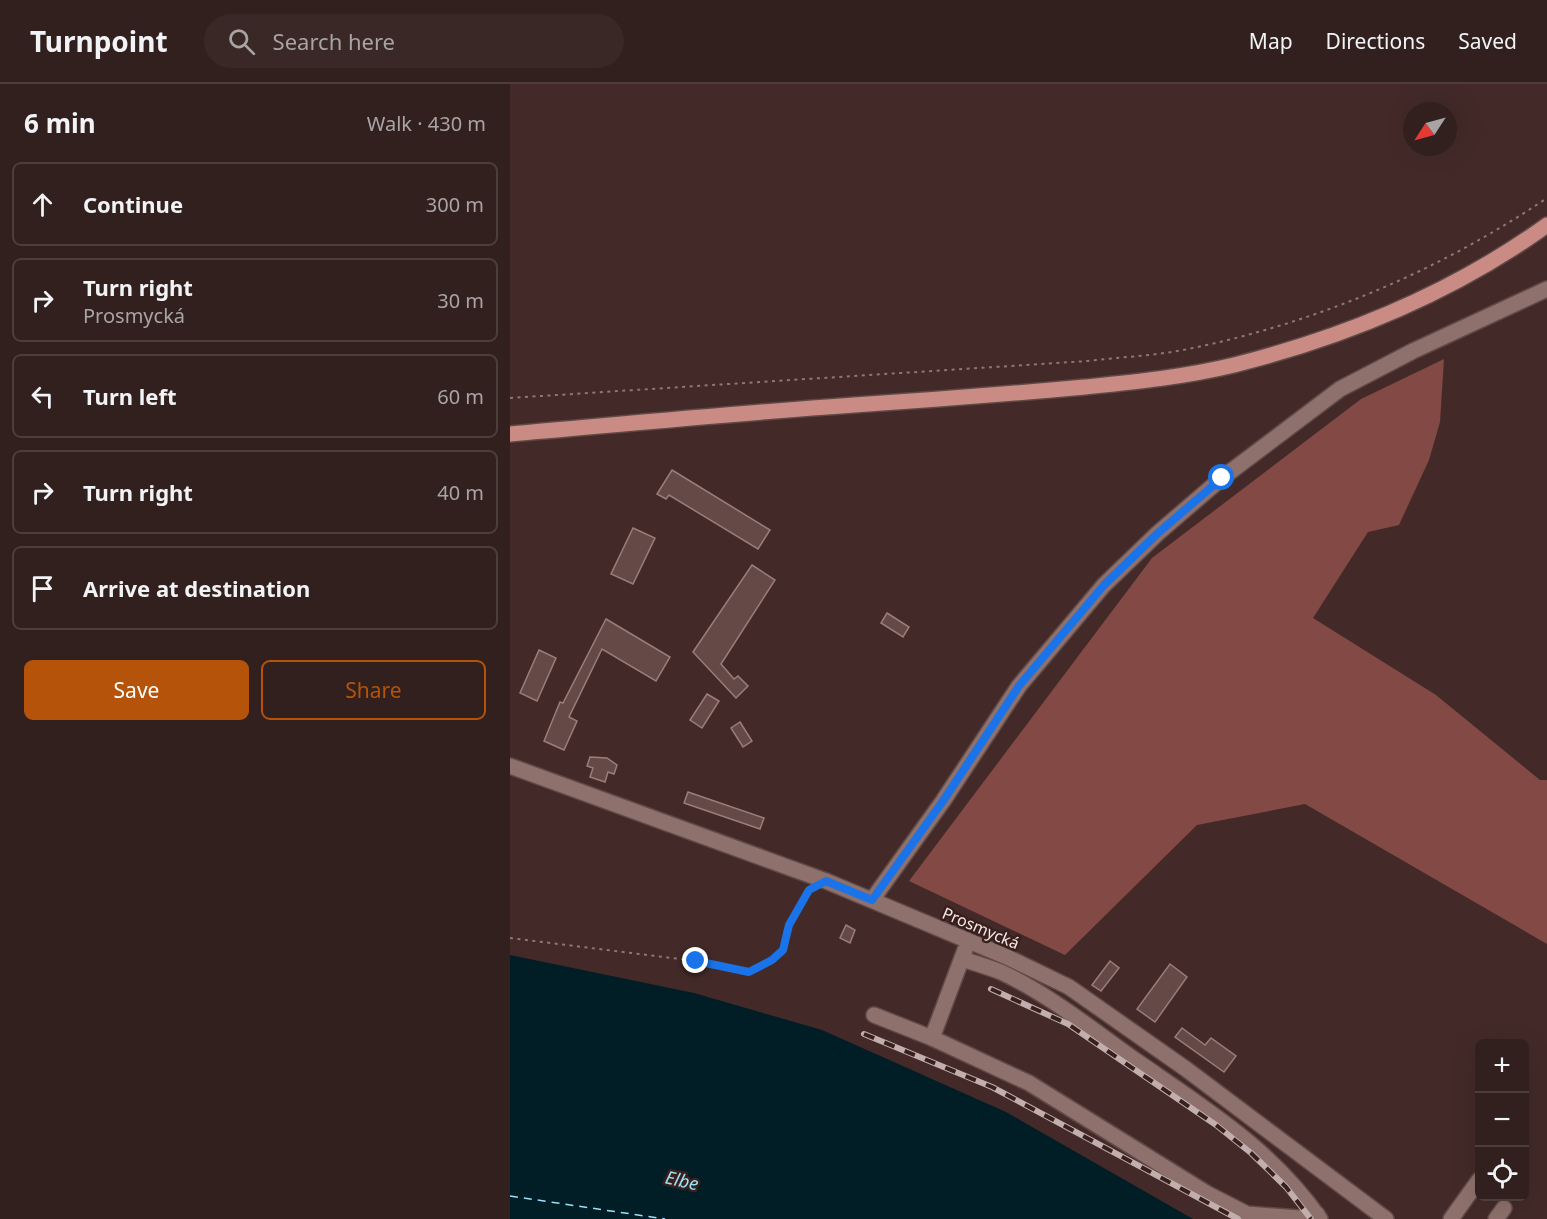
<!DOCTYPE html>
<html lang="en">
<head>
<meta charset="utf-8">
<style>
	:root { --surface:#32201e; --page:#3a2827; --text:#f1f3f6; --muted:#a8a3a4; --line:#4d3e3c; --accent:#b45309 }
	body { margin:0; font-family:"Noto Sans",sans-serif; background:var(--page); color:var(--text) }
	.controls { position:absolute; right:18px; bottom:18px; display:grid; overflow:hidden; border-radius:9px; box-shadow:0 6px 24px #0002 }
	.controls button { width:54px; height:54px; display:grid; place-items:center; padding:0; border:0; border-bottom:2px solid var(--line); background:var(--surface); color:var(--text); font:30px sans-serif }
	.compass { position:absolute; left:893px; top:18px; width:54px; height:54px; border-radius:50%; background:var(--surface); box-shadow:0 6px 24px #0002; rotate:234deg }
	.stop { position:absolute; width:18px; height:18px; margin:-14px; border:4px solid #1a73e8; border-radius:50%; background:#fff }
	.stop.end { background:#1a73e8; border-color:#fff; box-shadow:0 2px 6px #0008 }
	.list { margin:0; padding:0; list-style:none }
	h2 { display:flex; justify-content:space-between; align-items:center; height:78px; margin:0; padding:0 24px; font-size:26px }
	h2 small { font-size:20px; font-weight:400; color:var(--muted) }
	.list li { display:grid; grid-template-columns:39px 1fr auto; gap:18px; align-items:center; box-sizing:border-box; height:84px; margin:0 12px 12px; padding:0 12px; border:2px solid var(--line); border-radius:9px }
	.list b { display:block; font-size:22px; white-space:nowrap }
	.list p { margin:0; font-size:20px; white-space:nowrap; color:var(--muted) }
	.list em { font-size:20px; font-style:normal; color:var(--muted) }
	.actions { display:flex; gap:12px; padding:18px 24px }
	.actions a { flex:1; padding:14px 0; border:2px solid var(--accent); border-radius:9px; text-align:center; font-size:21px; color:var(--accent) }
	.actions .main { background:var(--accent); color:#fff }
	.icon { flex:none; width:33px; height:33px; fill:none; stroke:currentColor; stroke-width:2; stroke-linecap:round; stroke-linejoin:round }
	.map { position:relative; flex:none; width:1037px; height:1135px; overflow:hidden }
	header { display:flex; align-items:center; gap:36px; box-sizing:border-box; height:84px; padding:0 30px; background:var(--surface); border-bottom:2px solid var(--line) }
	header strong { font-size:28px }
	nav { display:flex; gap:33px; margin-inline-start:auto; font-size:21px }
	.search { width:420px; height:54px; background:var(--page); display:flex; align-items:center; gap:15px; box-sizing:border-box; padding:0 21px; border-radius:33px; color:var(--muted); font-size:22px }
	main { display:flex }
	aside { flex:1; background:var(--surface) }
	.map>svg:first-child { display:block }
</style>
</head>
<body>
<header>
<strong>Turnpoint</strong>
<div class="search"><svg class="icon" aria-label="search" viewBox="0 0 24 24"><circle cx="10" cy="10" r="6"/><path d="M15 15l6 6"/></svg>Search here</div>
<nav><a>Map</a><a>Directions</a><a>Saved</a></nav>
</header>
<main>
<aside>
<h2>6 min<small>Walk · 430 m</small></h2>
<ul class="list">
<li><svg class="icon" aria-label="ahead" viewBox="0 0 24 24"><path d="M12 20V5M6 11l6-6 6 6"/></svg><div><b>Continue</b></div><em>300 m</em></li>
<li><svg class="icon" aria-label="right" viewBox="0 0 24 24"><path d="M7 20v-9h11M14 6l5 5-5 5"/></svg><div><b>Turn right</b><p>Prosmycká</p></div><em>30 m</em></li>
<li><svg class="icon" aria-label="left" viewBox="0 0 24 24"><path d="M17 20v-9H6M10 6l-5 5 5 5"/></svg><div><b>Turn left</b></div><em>60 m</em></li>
<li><svg class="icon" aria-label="right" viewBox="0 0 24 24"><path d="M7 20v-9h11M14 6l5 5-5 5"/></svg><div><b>Turn right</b></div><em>40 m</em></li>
<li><svg class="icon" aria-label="arrive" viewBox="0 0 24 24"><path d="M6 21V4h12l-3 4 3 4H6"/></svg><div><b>Arrive at destination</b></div></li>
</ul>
<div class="actions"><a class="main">Save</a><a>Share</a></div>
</aside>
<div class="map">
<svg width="1037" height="1135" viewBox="0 0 1037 1135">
	<rect width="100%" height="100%" fill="#432a28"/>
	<polygon fill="#834944" points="934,275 930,338 919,376 889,441 858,448 803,534 926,611 1030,696 1037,696 1037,860 795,720 687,741 555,871 399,797 642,474 851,315"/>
	<polygon fill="#011e27" points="0,871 184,909 312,946 496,1028 683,1135 0,1135"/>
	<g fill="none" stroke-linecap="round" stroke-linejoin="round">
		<polyline stroke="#9be1f8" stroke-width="1.5" stroke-dasharray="8 6" stroke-linecap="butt" points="0,1112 155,1135"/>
	</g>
	<g fill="#644946" stroke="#9b7d7a" stroke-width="1.5">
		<polygon points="162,386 260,446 248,465 159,411 156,415 147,410"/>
		<polygon points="123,444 145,454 123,500 101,490"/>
		<polygon points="242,481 265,496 211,580 224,595 228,592 238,602 226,614 183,568"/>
		<polygon points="377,529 399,543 393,553 371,539"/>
		<polygon points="96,535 160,573 146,597 92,565 59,633 67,637 54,666 34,657 50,618 53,619"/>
		<polygon points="29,566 46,574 27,617 10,609"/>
		<polygon points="197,610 209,617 192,644 180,636"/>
		<polygon points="230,638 242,657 233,663 221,644"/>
		<polygon points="80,673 97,674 107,681 104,690 98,688 95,698 80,693 83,684 77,682"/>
		<polygon points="178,708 254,734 250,745 174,719"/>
		<polygon points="336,841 345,846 340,859 330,854"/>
		<polygon points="600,877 609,884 591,907 582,901"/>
		<polygon points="660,880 677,893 645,938 627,925"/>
		<polygon points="672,944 695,961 701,954 726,972 714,988 665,953"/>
	</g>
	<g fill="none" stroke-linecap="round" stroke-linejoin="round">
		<defs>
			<g id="minor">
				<polyline points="0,682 316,797 497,873 559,903 676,985 876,1135"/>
				<polyline points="362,816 433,717 509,602 594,501 648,449 712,394 830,305 903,267 1037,205"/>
				<path d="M452,875C465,879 478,883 491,888C540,911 584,947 628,978C696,1025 762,1066 810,1135"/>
				<polyline points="364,931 422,954 519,999 698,1110 737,1130 789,1134 807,1130"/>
				<polyline points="422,954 455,866"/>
				<polyline points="941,1135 969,1096"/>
				<polyline points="986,1135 994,1124"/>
			</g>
			<path id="major" d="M0,350C115,340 229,329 344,321C421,316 498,310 575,303C624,298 675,293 724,281C835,253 944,208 1037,141"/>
		</defs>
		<use href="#minor" stroke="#5f4947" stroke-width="18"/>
		<use href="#major" stroke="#5f4947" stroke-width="18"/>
		<g stroke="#8d7876" stroke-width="2" stroke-dasharray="3 4.5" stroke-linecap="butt">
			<path d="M0,314L578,277C610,273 642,272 673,266C804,240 927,188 1037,114"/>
			<polyline points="0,854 186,877 239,888 262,876 273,866 279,841 300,805"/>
		</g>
		<use href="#minor" stroke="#8e716d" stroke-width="15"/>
		<use href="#major" stroke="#c98b84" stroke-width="15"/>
		<defs>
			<g id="rail">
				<polyline points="481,905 558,940 706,1041 741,1069 776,1103 801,1135"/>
				<polyline points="354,950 482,1003 728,1135"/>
			</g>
		</defs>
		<use href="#rail" stroke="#c2afad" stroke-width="6"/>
		<use href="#rail" stroke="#38201e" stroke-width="4" stroke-dasharray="11" stroke-linecap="butt"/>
	</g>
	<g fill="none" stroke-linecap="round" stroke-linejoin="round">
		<polyline stroke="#1a73e8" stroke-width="8" points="186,877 239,888 262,876 273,866 279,841 299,806 316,797 362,816 433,717 509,602 594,501 648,449 712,394"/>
	</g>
	<g text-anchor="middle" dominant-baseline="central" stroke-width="5" stroke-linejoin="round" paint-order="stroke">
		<g font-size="16" fill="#f8e7e5" stroke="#38201e">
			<text transform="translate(471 844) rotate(23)">Prosmycká</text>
		</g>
		<g font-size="18" font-style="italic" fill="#9be1f8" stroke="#38201e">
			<text transform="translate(172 1096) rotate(13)">Elbe</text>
		</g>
	</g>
</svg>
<div class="controls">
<button>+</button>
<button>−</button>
<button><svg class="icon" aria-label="locate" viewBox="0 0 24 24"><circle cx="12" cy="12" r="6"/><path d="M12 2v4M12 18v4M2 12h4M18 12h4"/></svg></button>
</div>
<svg class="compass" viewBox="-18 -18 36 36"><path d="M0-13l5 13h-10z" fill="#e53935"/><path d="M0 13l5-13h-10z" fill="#a8a3a4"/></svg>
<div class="stop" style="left:712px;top:394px"></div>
<div class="stop end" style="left:186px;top:877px"></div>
</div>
</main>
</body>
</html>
